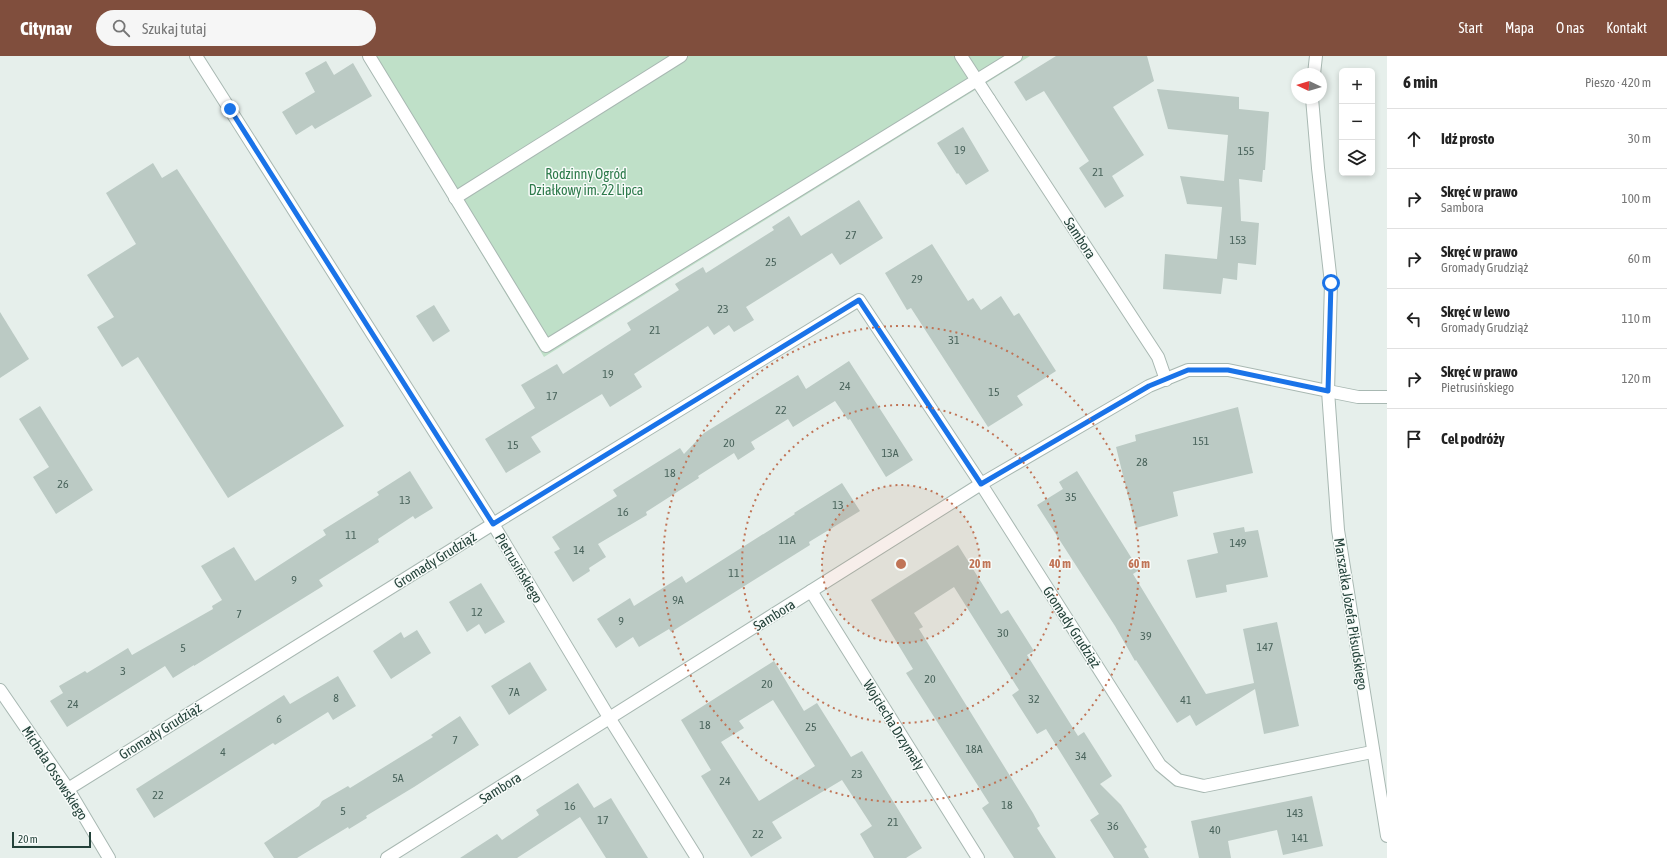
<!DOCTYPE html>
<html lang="pl">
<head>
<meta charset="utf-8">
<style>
	:root { --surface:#fff; --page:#f6f6f6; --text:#222; --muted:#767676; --line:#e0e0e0; --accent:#804e3d }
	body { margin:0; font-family:"Asap Condensed",sans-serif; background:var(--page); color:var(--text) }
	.controls { position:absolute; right:12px; top:12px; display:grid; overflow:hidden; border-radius:6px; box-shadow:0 2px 6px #0003 }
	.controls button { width:36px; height:36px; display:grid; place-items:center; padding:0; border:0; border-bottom:1px solid var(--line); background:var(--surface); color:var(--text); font:20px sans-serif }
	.compass { position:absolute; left:1291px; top:12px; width:36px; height:36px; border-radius:50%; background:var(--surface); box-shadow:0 2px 6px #0003; rotate:274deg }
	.scale { position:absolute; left:12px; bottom:10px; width:79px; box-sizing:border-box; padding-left:4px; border:2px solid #24423a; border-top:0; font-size:11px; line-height:14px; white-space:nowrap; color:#24423a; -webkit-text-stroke:3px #f7fbf9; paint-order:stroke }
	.stop { position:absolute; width:12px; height:12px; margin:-9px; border:3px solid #1a73e8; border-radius:50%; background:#fff }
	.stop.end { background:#1a73e8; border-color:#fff; box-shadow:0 1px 4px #0008 }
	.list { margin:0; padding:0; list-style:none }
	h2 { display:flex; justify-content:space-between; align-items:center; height:52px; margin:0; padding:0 16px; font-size:17px }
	h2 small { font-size:13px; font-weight:400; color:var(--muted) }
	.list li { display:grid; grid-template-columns:26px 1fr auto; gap:12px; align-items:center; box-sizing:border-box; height:60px; padding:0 16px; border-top:1px solid var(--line) }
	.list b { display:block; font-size:15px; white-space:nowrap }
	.list p { margin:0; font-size:13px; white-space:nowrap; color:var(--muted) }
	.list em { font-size:13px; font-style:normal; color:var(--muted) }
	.icon { flex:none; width:22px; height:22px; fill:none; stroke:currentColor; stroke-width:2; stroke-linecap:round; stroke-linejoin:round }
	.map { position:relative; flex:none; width:1387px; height:802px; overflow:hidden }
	header { display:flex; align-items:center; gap:24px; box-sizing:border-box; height:56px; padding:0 20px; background:var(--accent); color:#fff }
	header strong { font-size:19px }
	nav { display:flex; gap:22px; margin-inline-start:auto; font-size:14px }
	.search { width:280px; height:36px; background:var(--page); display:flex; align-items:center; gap:10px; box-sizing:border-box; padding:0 14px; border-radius:22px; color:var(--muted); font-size:15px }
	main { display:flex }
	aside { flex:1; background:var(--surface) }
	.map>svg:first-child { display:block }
</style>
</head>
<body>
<header>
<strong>Citynav</strong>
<div class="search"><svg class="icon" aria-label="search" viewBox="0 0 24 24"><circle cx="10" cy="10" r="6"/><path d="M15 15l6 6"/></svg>Szukaj tutaj</div>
<nav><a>Start</a><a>Mapa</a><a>O nas</a><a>Kontakt</a></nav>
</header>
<main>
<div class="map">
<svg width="1387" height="802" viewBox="0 0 1387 802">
	<rect width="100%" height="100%" fill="#e6efeb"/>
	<polygon fill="#bfe0c8" points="362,0 1030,0 544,301"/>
	<g fill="#bbcac4" fill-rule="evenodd">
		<polygon points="1056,0 1147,0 1154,25 1113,51 1144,99 1112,120 1124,140 1105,152 1079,112 1089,105 1044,35 1026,45 1014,26"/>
		<polygon points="326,5 334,19 353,7 372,40 315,73 312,69 296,79 282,56 315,36 305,17"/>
		<polygon points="1157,33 1239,41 1239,53 1269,56 1265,114 1263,114 1262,126 1239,123 1241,165 1259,167 1256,209 1238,207 1237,224 1223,222 1221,238 1163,233 1165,198 1217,203 1222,151 1187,148 1180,120 1224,125 1228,79 1168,73"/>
		<polygon points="963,71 989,115 966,129 958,117 957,118 937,87"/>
		<polygon points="153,107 162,122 177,113 344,370 228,442 138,301 122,311 97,271 114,261 87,219 136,188 106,137"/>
		<polygon points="859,144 883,182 840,209 832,197 746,251 754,264 734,276 729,269 714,279 708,270 634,318 642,331 610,351 602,338 531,381 541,396 506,417 485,383 535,352 521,329 557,308 563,318 631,274 627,267 679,234 675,228 703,211 706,217 774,174 772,171 789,160 801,180"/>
		<polygon points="932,188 968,245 973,242 981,254 1001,240 1014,260 1019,257 1056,315 1017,340 1023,349 988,371 911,252 907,254 885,217"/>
		<polygon points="434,249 450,275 433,286 416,260"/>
		<polygon points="0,256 29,303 0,322"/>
		<polygon points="849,305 913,404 886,421 850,363 848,364 835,345 793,371 788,363 751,386 755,393 738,404 734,397 698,420 699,422 646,456 647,459 598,488 606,501 589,512 590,515 573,526 554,496 560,493 552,481 617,440 613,434 680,392 684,398 704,377 798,319 806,333"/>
		<polygon points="40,350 93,434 56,458 33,421 49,411 19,363"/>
		<polygon points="1238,351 1253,417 1173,436 1178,460 1136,472 1116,391 1136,385 1135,379"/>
		<polygon points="410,415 433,452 415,463 413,460 378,483 379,486 319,524 323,530 194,610 194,609 173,622 165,610 67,671 50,645 63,637 59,630 85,615 87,617 128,592 132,599 213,553 212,550 222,544 201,510 234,491 255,525 326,479 323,474 379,439 377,436"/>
		<polygon points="1077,415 1139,514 1133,518 1206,638 1254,627 1243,573 1277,566 1299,670 1264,678 1255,633 1196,670 1190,659 1177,667 1136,604 1135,605 1115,570 1037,449 1063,433 1059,426"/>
		<polygon points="842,427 860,455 809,486 810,489 671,576 669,573 639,591 633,581 616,592 597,563 630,542 634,550 682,520 686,527 795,458 794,457"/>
		<polygon points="1244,471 1245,476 1258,474 1268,521 1226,529 1227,536 1196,542 1187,504 1218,497 1213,477"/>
		<polygon points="958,489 1001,558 1008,554 1034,595 1027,599 1078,680 1084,676 1112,720 1100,728 1121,749 1147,791 1144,793 1149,802 1114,802 1090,764 1099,758 1046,673 1037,678 1012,639 1019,634 954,531 914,557 923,571 919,573 1033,757 1040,770 1037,772 1056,802 1014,802 982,752 989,747 906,617 913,613 871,544"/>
		<polygon points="481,527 505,566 485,578 479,568 467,576 449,546"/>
		<polygon points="417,574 431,597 391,623 373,595 401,576 404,582"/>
		<path d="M774,605L804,655L817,647L851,701L862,695L922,792L906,802H874L860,778L872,770L842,724L772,766L782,782L751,801L701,720L711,714L681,664ZM773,644L815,710L759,745L721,686L744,672L739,665Z"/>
		<polygon points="530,606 547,634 509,659 491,630"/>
		<polygon points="338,620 356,650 333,664 328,656 275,689 273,687 154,762 136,733 284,639 290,648"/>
		<polygon points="460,660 479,689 414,731 366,760 367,762 349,773 348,771 297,802 274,802 264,787 319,750 322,745 348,730 350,732 433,681 431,679"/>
		<polygon points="578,727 594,752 611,742 648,802 606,802 580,761 517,802 460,802 497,778 502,784 539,759 536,754"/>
		<polygon points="1312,740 1323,790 1283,799 1277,774 1228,785 1231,802 1199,802 1191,765"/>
	</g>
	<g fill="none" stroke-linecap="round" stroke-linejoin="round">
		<defs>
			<g id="service">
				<polyline points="369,0 546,290 1016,0"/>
				<polyline points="961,0 989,43"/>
				<polyline points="1314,18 1316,0"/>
				<polyline points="1312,42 1318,112 1331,227 1328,335 1358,341 1387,341"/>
				<polyline points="455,142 681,0"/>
			</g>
			<g id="minor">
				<polyline points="196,0 493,468 610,663 697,802"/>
				<polyline points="989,43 1158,301 1166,324"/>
				<polyline points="811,535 978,802"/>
				<polyline points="0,634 68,733 109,802"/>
				<polyline points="68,733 493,468 859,244 981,428 1160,709 1178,724 1204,730 1372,696"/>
				<polyline points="387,802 981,428 1149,330 1188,314 1228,314 1328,335 1338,474 1387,780"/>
			</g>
		</defs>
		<use href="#service" stroke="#a8b8b2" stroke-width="14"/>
		<use href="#minor" stroke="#a8b8b2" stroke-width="14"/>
		<use href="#service" stroke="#fff" stroke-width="12"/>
		<use href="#minor" stroke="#fff" stroke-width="12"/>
	</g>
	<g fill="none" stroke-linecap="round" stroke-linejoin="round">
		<polyline stroke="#1a73e8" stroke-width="5" points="230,53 493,468 859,244 981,428 1149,330 1188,314 1228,314 1328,335 1331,227"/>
	</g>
	<circle cx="901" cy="508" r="79" fill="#c07456" fill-opacity=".12"/>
	<g fill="none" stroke="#c07456" stroke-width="2" stroke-dasharray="2 4">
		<circle cx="901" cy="508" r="79"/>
		<circle cx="901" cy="508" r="159"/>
		<circle cx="901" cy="508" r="238"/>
	</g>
	<g text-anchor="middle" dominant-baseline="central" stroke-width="3" stroke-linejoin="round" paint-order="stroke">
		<g font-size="12" fill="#4a645c">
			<text x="960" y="94">19</text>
			<text x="1246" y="95">155</text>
			<text x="1098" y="116">21</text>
			<text x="851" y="179">27</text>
			<text x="1238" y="184">153</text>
			<text x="771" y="206">25</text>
			<text x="917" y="223">29</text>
			<text x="723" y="253">23</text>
			<text x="655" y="274">21</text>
			<text x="954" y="284">31</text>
			<text x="608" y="318">19</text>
			<text x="845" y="330">24</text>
			<text x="994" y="336">15</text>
			<text x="552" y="340">17</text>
			<text x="781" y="354">22</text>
			<text x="1201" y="385">151</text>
			<text x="729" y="387">20</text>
			<text x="513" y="389">15</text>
			<text x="890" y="397">13A</text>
			<text x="1142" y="406">28</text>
			<text x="670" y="417">18</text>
			<text x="63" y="428">26</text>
			<text x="1071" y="441">35</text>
			<text x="405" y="444">13</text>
			<text x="838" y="449">13</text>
			<text x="623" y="456">16</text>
			<text x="351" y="479">11</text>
			<text x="787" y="484">11A</text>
			<text x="1238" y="487">149</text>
			<text x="579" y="494">14</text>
			<text x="734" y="517">11</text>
			<text x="294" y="524">9</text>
			<text x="678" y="544">9A</text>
			<text x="477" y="556">12</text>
			<text x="239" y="558">7</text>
			<text x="621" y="565">9</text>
			<text x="1003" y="577">30</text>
			<text x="1146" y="580">39</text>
			<text x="1265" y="591">147</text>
			<text x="183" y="592">5</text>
			<text x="123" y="615">3</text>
			<text x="930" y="623">20</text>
			<text x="767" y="628">20</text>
			<text x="514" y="636">7A</text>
			<text x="336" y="642">8</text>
			<text x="1034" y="643">32</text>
			<text x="1186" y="644">41</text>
			<text x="73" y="648">24</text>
			<text x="279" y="663">6</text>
			<text x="705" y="669">18</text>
			<text x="811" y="671">25</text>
			<text x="455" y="684">7</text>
			<text x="974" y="693">18A</text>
			<text x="223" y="696">4</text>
			<text x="1081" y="700">34</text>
			<text x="857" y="718">23</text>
			<text x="398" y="722">5A</text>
			<text x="725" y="725">24</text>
			<text x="158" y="739">22</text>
			<text x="1007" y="749">18</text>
			<text x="570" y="750">16</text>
			<text x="343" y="755">5</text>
			<text x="1295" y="757">143</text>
			<text x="603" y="764">17</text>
			<text x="893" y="766">21</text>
			<text x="1113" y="770">36</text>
			<text x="1215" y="774">40</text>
			<text x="758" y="778">22</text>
			<text x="1300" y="782">141</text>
		</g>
		<g font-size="14" fill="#2d7a4b" stroke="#f7fbf9">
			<text x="586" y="118">Rodzinny Ogród<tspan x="586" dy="16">Działkowy im. 22 Lipca</tspan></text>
		</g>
		<g font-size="14" fill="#24423a" stroke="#f7fbf9">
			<text transform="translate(1080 182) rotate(57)">Sambora</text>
			<text transform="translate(435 504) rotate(-32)">Gromady Grudziąż</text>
			<text transform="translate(519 512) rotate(59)">Pietrusińskiego</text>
			<text transform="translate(1351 558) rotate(81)">Marszałka Józefa Piłsudskiego</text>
			<text transform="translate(774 559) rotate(-32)">Sambora</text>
			<text transform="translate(1072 571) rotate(57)">Gromady Grudziąż</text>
			<text transform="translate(894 669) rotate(58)">Wojciecha Drzymały</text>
			<text transform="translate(160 675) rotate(-32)">Gromady Grudziąż</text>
			<text transform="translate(55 717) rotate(57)">Michała Ossowskiego</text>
			<text transform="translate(500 732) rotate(-32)">Sambora</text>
		</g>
	</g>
	<circle cx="901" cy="508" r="6" fill="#c07456" stroke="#f7fbf9" stroke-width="2"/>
	<g font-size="12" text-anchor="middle" font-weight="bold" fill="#c07456" stroke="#f7fbf9" stroke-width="3" stroke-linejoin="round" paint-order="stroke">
		<text x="980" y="512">20 m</text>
		<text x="1060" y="512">40 m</text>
		<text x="1139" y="512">60 m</text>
	</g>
</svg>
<div class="controls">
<button>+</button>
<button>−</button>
<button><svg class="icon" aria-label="layers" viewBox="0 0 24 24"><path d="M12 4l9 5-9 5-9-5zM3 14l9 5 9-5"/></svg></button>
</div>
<svg class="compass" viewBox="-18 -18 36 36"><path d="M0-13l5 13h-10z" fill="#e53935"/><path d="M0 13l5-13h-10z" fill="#767676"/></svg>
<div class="scale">20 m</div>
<div class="stop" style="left:1331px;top:227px"></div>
<div class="stop end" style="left:230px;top:53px"></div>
</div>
<aside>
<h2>6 min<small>Pieszo · 420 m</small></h2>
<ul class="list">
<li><svg class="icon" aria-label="ahead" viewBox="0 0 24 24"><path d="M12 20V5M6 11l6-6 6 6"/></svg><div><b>Idź prosto</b></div><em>30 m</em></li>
<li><svg class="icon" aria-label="right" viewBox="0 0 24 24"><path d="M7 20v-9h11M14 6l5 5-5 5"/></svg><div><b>Skręć w prawo</b><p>Sambora</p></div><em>100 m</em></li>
<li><svg class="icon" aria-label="right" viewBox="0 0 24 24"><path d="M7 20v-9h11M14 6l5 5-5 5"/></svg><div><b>Skręć w prawo</b><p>Gromady Grudziąż</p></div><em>60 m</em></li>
<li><svg class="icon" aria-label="left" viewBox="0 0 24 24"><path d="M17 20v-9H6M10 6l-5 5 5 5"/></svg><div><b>Skręć w lewo</b><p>Gromady Grudziąż</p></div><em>110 m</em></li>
<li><svg class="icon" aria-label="right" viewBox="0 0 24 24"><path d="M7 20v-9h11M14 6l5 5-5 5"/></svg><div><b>Skręć w prawo</b><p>Pietrusińskiego</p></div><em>120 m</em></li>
<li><svg class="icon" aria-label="arrive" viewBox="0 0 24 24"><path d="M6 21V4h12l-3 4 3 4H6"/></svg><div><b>Cel podróży</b></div></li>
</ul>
</aside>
</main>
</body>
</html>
